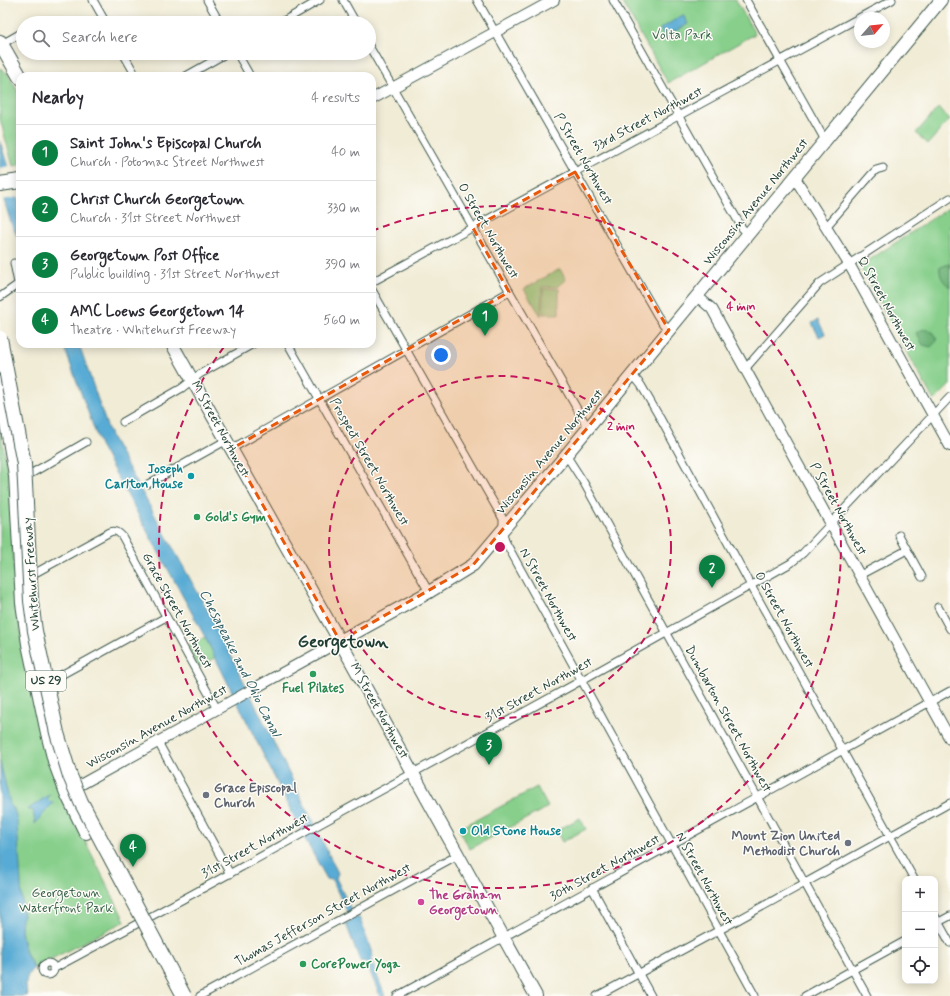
<!DOCTYPE html>
<html lang="en">
<head>
<meta charset="utf-8">
<style>
	:root { --surface:#fff; --page:#f2f2f3; --text:#2b2b33; --muted:#7c7c81; --line:#e1e1e2; --accent:#0b8043 }
	body { margin:0; font-family:Mynerve,sans-serif; background:var(--page); color:var(--text) }
	.controls { position:absolute; right:12px; bottom:12px; display:grid; overflow:hidden; border-radius:8px; box-shadow:0 2px 10px #0003 }
	.controls button { width:36px; height:36px; display:grid; place-items:center; padding:0; border:0; border-bottom:1px solid var(--line); background:var(--surface); color:var(--text); font:20px sans-serif }
	.compass { position:absolute; left:854px; top:12px; width:36px; height:36px; border-radius:50%; background:var(--surface); box-shadow:0 2px 10px #0003; rotate:62deg }
	.you { position:absolute; left:441px; top:355px; width:14px; height:14px; margin:-10px; border:3px solid #fff; border-radius:50%; background:#1a73e8; box-shadow:0 0 0 6px #1a73e833 }
	.badge { display:grid; place-items:center; width:26px; height:26px; border-radius:50%; background:var(--accent); color:#fff; font-size:13px; font-weight:700 }
	.pin { position:absolute; translate:-50% -33px; filter:drop-shadow(0 1px 2px #0008) }
	.pin::after { content:''; position:absolute; top:21px; width:14px; height:12px; background:inherit; clip-path:polygon(0 0,100% 0,50% 100%) }
	.list { margin:0; padding:0; list-style:none }
	h2 { display:flex; justify-content:space-between; align-items:center; height:52px; margin:0; padding:0 16px; font-size:17px }
	h2 small { font-size:13px; font-weight:400; color:var(--muted) }
	.list li { display:grid; grid-template-columns:26px 1fr auto; gap:12px; align-items:center; box-sizing:border-box; height:56px; padding:0 16px; border-top:1px solid var(--line) }
	.list b { display:block; font-size:15px; white-space:nowrap }
	.list p { margin:0; font-size:13px; white-space:nowrap; color:var(--muted) }
	.list em { font-size:13px; font-style:normal; color:var(--muted) }
	.icon { flex:none; width:22px; height:22px; fill:none; stroke:currentColor; stroke-width:2; stroke-linecap:round; stroke-linejoin:round }
	.map { position:relative; flex:none; width:950px; height:996px; overflow:hidden }
	.search { position:absolute; background:var(--surface); box-shadow:0 2px 10px #0003; left:16px; top:16px; width:360px; height:44px; display:flex; align-items:center; gap:10px; box-sizing:border-box; padding:0 14px; border-radius:22px; color:var(--muted); font-size:15px }
	.panel { position:absolute; background:var(--surface); box-shadow:0 2px 10px #0003; left:16px; top:72px; width:360px; height:276px; border-radius:12px }
	.map>svg:first-child { display:block }
</style>
</head>
<body>
<div class="map">
<svg width="950" height="996" viewBox="0 0 950 996">
	<rect width="100%" height="100%" fill="#fdfcf7"/>
	<filter id="ink" filterUnits="userSpaceOnUse"><feTurbulence type="fractalNoise" baseFrequency=".025" numOctaves="2"/><feDisplacementMap in="SourceGraphic" scale="8" xChannelSelector="R" yChannelSelector="G"/><feConvolveMatrix kernelMatrix="1 2 1 2 8 2 1 2 1" color-interpolation-filters="sRGB"/></filter>
	<filter id="wash" filterUnits="userSpaceOnUse"><feTurbulence type="fractalNoise" baseFrequency=".012" numOctaves="4" result="noise"/><feDisplacementMap in="SourceGraphic" scale="16" xChannelSelector="R" yChannelSelector="G"/><feGaussianBlur stdDeviation="0.9" result="paint"/><feColorMatrix in="noise" values="0 0 0 0 0 0 0 0 0 0 0 0 0 0 0 0 0 1.4 0 .05"/><feComposite in="paint" operator="in"/></filter>
	<g filter="url(#wash)">
		<rect width="100%" height="100%" fill="#f1ecd6"/>
		<g fill="#87cf8b" stroke="#538660">
			<polygon points="621,0 736,0 755,34 668,83"/>
			<polygon points="0,68 7,73 20,95 20,165 13,166 0,119"/>
			<polygon points="938,108 950,119 928,144 916,133"/>
			<polygon points="950,207 950,385 934,401 860,266"/>
			<polygon points="560,269 566,280 558,287 542,287 541,316 524,289"/>
			<rect x="543" y="289" width="16" height="25"/>
			<path d="M0,427L9,480L16,608L41,725L57,785L125,921L34,968C25,953 18,932 23,915L14,808L11,809L0,762Z"/>
			<polygon points="205,637 216,657 198,667 188,646"/>
			<polygon points="537,787 548,807 470,849 459,829"/>
			<polygon points="580,818 586,829 562,842 556,831"/>
		</g>
		<g fill="#6db277" stroke="#467856">
			<path d="M950,264V287C943,282 939,276 940,267Z"/>
			<polygon points="927,329 934,333 937,341 931,347 923,345 916,333 921,330"/>
		</g>
		<g fill="#58abd4" stroke="#3c7484">
			<polygon points="683,15 688,24 665,37 660,29"/>
			<polygon points="0,141 20,207 20,242 11,223 0,187"/>
			<polygon points="818,320 825,334 819,337 812,323"/>
			<polygon points="63,344 79,344 107,426 112,438 219,631 338,873 336,878 355,918 358,917 360,919 373,956 371,960 385,996 380,996 366,962 365,961 362,962 360,961 346,924 351,920 332,880 327,879 306,841 205,637 100,445"/>
			<path d="M0,762L11,808H14L17,821L23,915C18,932 24,953 34,968C24,976 26,985 27,996H0Z"/>
			<polygon points="50,794 47,800 53,803 35,824 33,810 27,810"/>
		</g>
		<polygon fill="#f1ecd6" points="10,166 19,197 2,200 0,194 0,168"/>
		<g fill="none" stroke-linecap="round" stroke-linejoin="round">
			<polyline stroke="#305e64" stroke-width="1" stroke-dasharray="5 4" stroke-linecap="butt" points="26,996 27,992"/>
		</g>
	</g>
	<g filter="url(#ink)">
		<g fill="none" stroke-linecap="round" stroke-linejoin="round">
			<defs>
				<g id="street">
					<polyline points="93,0 106,23"/>
					<polyline points="207,0 220,23"/>
					<polyline points="343,0 356,23"/>
					<polyline points="477,0 657,315 663,324 669,330"/>
					<polyline points="613,0 742,228 748,234"/>
					<polyline points="746,0 825,140"/>
					<polyline points="280,23 320,0"/>
					<polyline points="2,44 23,32"/>
					<polyline points="369,46 588,428"/>
					<polyline points="123,53 136,76"/>
					<polyline points="237,53 250,76"/>
					<polyline points="186,76 227,53"/>
					<polyline points="826,227 871,175 876,170 883,168"/>
					<polyline points="372,282 892,0"/>
					<polyline points="372,290 503,519 503,534 505,541 755,996"/>
					<polyline points="0,297 17,285 18,283 14,263"/>
					<polyline points="288,344 429,592"/>
					<polyline points="745,369 820,283 950,198"/>
					<polyline points="632,374 641,385 660,418 755,593 914,879"/>
					<polyline points="123,422 182,388 200,374 253,344"/>
					<polyline points="231,449 509,292"/>
					<polyline points="566,455 584,483 867,996"/>
					<polyline points="32,473 86,442"/>
					<polyline points="148,484 227,440"/>
					<polyline points="899,535 922,577"/>
					<path d="M37,572L110,532C115,530 118,531 122,536L217,709"/>
					<polyline points="860,575 907,550"/>
					<polyline points="938,607 950,629"/>
					<polyline points="52,680 166,617"/>
					<polyline points="158,742 230,874"/>
					<polyline points="592,888 651,996"/>
					<polyline points="935,916 950,943"/>
					<polyline points="935,924 950,916"/>
					<circle cx="48" cy="969" r="6"/>
					<polyline points="53,969 187,897 575,684 791,563 803,553 950,397"/>
					<polyline points="200,996 458,855"/>
					<polyline points="397,996 950,691"/>
					<polyline points="597,996 727,926 950,803"/>
					<polyline points="805,996 905,941"/>
				</g>
				<g id="secondary">
					<polyline points="372,99 554,0"/>
					<polyline points="795,178 849,264 950,446"/>
					<polyline points="697,296 712,309 950,739"/>
					<polyline points="72,791 71,790 340,641"/>
				</g>
				<g id="primary">
					<polyline points="172,344 347,654 536,996"/>
					<polyline points="340,641 429,592 473,565 566,455 941,0"/>
				</g>
				<g id="highway">
					<polyline points="0,42 20,77"/>
					<polyline points="0,184 20,181"/>
					<polyline points="0,383 16,475 23,603 29,644 48,733 55,761 67,793 86,832"/>
				</g>
			</defs>
			<use href="#street" stroke="#3e574c" stroke-width="9"/>
			<use href="#secondary" stroke="#3e574c" stroke-width="12"/>
			<use href="#primary" stroke="#3e574c" stroke-width="14"/>
			<use href="#highway" stroke="#3e574c" stroke-width="16"/>
			<use href="#street" stroke="#fff" stroke-width="7"/>
			<use href="#secondary" stroke="#fff" stroke-width="10"/>
			<use href="#primary" stroke="#fff" stroke-width="12"/>
			<use href="#highway" stroke="#fff" stroke-width="14"/>
			<defs>
				<polyline id="highway-bridge" points="0,338 24,464 31,601 35,631 57,733 70,776 81,802 184,996"/>
			</defs>
			<use href="#highway-bridge" stroke="#3e574c" stroke-width="16" stroke-linecap="butt"/>
			<use href="#highway-bridge" stroke="#fff" stroke-width="14"/>
		</g>
	</g>
	<path fill="#e8590c" fill-opacity="0.2" stroke="#e8590c" stroke-width="3" stroke-dasharray="8 5" stroke-linejoin="round" d="M575,172L669,330L473,565L340,641L231,449L509,292L473,228Z"/>
	<g fill="none" stroke="#c2185b" stroke-width="2" stroke-dasharray="7 5">
		<circle cx="500" cy="547" r="171"/>
		<path d="M372 231A341 341 0 1 1 226 344"/>
	</g>
	<g fill="#0f9aa8" stroke="#fdfcf7" stroke-width="1.5">
		<circle cx="191" cy="476" r="4"/>
		<circle cx="463" cy="831" r="4"/>
	</g>
	<g fill="#2e9e5b" stroke="#fdfcf7" stroke-width="1.5">
		<circle cx="197" cy="517" r="4"/>
		<circle cx="313" cy="674" r="4"/>
		<circle cx="303" cy="964" r="4"/>
	</g>
	<g fill="#6b7280" stroke="#fdfcf7" stroke-width="1.5">
		<circle cx="206" cy="795" r="4"/>
		<circle cx="848" cy="843" r="4"/>
	</g>
	<circle fill="#d1479c" stroke="#fdfcf7" stroke-width="1.5" cx="421" cy="902" r="4"/>
	<g text-anchor="middle" dominant-baseline="central" stroke-width="3" stroke-linejoin="round" paint-order="stroke">
		<rect fill="#fdfcf7" stroke="#62766e" stroke-width="1" x="26" y="671" width="40" height="20" rx="3"/>
		<g font-size="12" font-weight="bold" fill="#1f3d34">
			<text x="46" y="681">US 29</text>
		</g>
		<g font-size="13" fill="#39624a" stroke="#fdfcf7">
			<text x="682" y="35">Volta Park</text>
			<text x="66" y="893">Georgetown<tspan x="66" dy="15">Waterfront Park</tspan></text>
		</g>
		<g font-size="13" fill="#1f3d34" stroke="#fdfcf7">
			<text transform="translate(648 119) rotate(-28)">33rd Street Northwest</text>
			<text transform="translate(583 159) rotate(60)">P Street Northwest</text>
			<text transform="translate(756 202) rotate(-51)">Wisconsin Avenue Northwest</text>
			<text transform="translate(488 231) rotate(60)">O Street Northwest</text>
			<text transform="translate(886 304) rotate(61)">Q Street Northwest</text>
			<text transform="translate(220 429) rotate(61)">M Street Northwest</text>
			<text transform="translate(550 452) rotate(-50)">Wisconsin Avenue Northwest</text>
			<text transform="translate(369 462) rotate(60)">Prospect Street Northwest</text>
			<text transform="translate(838 509) rotate(61)">P Street Northwest</text>
			<text transform="translate(32 574) rotate(-94)">Whitehurst Freeway</text>
			<text transform="translate(548 595) rotate(61)">N Street Northwest</text>
			<text transform="translate(177 611) rotate(61)">Grace Street Northwest</text>
			<text transform="translate(784 620) rotate(61)">O Street Northwest</text>
			<text transform="translate(539 690) rotate(-29)">31st Street Northwest</text>
			<text transform="translate(379 711) rotate(61)">M Street Northwest</text>
			<text transform="translate(728 719) rotate(61)">Dumbarton Street Northwest</text>
			<text transform="translate(157 727) rotate(-29)">Wisconsin Avenue Northwest</text>
			<text transform="translate(255 846) rotate(-29)">31st Street Northwest</text>
			<text transform="translate(605 868) rotate(-29)">30th Street Northwest</text>
			<text transform="translate(704 879) rotate(61)">N Street Northwest</text>
			<text transform="translate(323 915) rotate(-29)">Thomas Jefferson Street Northwest</text>
		</g>
		<g font-size="13" font-weight="bold" fill="#0d838f" stroke="#fdfcf7" text-anchor="end">
			<text x="183" y="469">Joseph<tspan x="183" dy="15">Carlton House</tspan></text>
			<text x="471" y="831" text-anchor="start">Old Stone House</text>
		</g>
		<g font-size="13" font-weight="bold" fill="#27864d" stroke="#fdfcf7" text-anchor="start">
			<text x="205" y="517">Gold's Gym</text>
			<text x="313" y="688" text-anchor="middle">Fuel Pilates</text>
			<text x="311" y="964">CorePower Yoga</text>
		</g>
		<g font-size="13" font-weight="bold" fill="#5b616d" stroke="#fdfcf7" text-anchor="start">
			<text x="214" y="788">Grace Episcopal<tspan x="214" dy="15">Church</tspan></text>
			<text x="840" y="836" text-anchor="end">Mount Zion United<tspan x="840" dy="15">Methodist Church</tspan></text>
		</g>
		<g font-size="13" font-weight="bold" fill="#b23c85" stroke="#fdfcf7" text-anchor="start">
			<text x="429" y="895">The Graham<tspan x="429" dy="15">Georgetown</tspan></text>
		</g>
		<g font-size="14" font-style="italic" fill="#305e64" stroke="#fdfcf7">
			<text transform="translate(240 663) rotate(63)">Chesapeake and Ohio Canal</text>
		</g>
		<g font-size="17" font-weight="bold" fill="#1f3d34" stroke="#fdfcf7">
			<text x="343" y="642">Georgetown</text>
		</g>
	</g>
	<circle cx="500" cy="547" r="6" fill="#c2185b" stroke="#fdfcf7" stroke-width="2"/>
	<g font-size="12" text-anchor="middle" font-weight="bold" fill="#c2185b" stroke="#fdfcf7" stroke-width="3" stroke-linejoin="round" paint-order="stroke">
		<text x="741" y="310">4 min</text>
		<text x="621" y="430">2 min</text>
	</g>
</svg>
<div class="controls">
<button>+</button>
<button>−</button>
<button><svg class="icon" aria-label="locate" viewBox="0 0 24 24"><circle cx="12" cy="12" r="6"/><path d="M12 2v4M12 18v4M2 12h4M18 12h4"/></svg></button>
</div>
<svg class="compass" viewBox="-18 -18 36 36"><path d="M0-13l5 13h-10z" fill="#e53935"/><path d="M0 13l5-13h-10z" fill="#7c7c81"/></svg>
<div class="you"></div>
<div class="pin badge" style="left:485px;top:336px">1</div>
<div class="pin badge" style="left:712px;top:588px">2</div>
<div class="pin badge" style="left:489px;top:765px">3</div>
<div class="pin badge" style="left:133px;top:867px">4</div>
<div class="search"><svg class="icon" aria-label="search" viewBox="0 0 24 24"><circle cx="10" cy="10" r="6"/><path d="M15 15l6 6"/></svg>Search here</div>
<section class="panel">
<h2>Nearby<small>4 results</small></h2>
<ul class="list">
<li><span class="badge">1</span><div><b>Saint John's Episcopal Church</b><p>Church · Potomac Street Northwest</p></div><em>40 m</em></li>
<li><span class="badge">2</span><div><b>Christ Church Georgetown</b><p>Church · 31st Street Northwest</p></div><em>330 m</em></li>
<li><span class="badge">3</span><div><b>Georgetown Post Office</b><p>Public building · 31st Street Northwest</p></div><em>390 m</em></li>
<li><span class="badge">4</span><div><b>AMC Loews Georgetown 14</b><p>Theatre · Whitehurst Freeway</p></div><em>560 m</em></li>
</ul>
</section>
</div>
</body>
</html>
